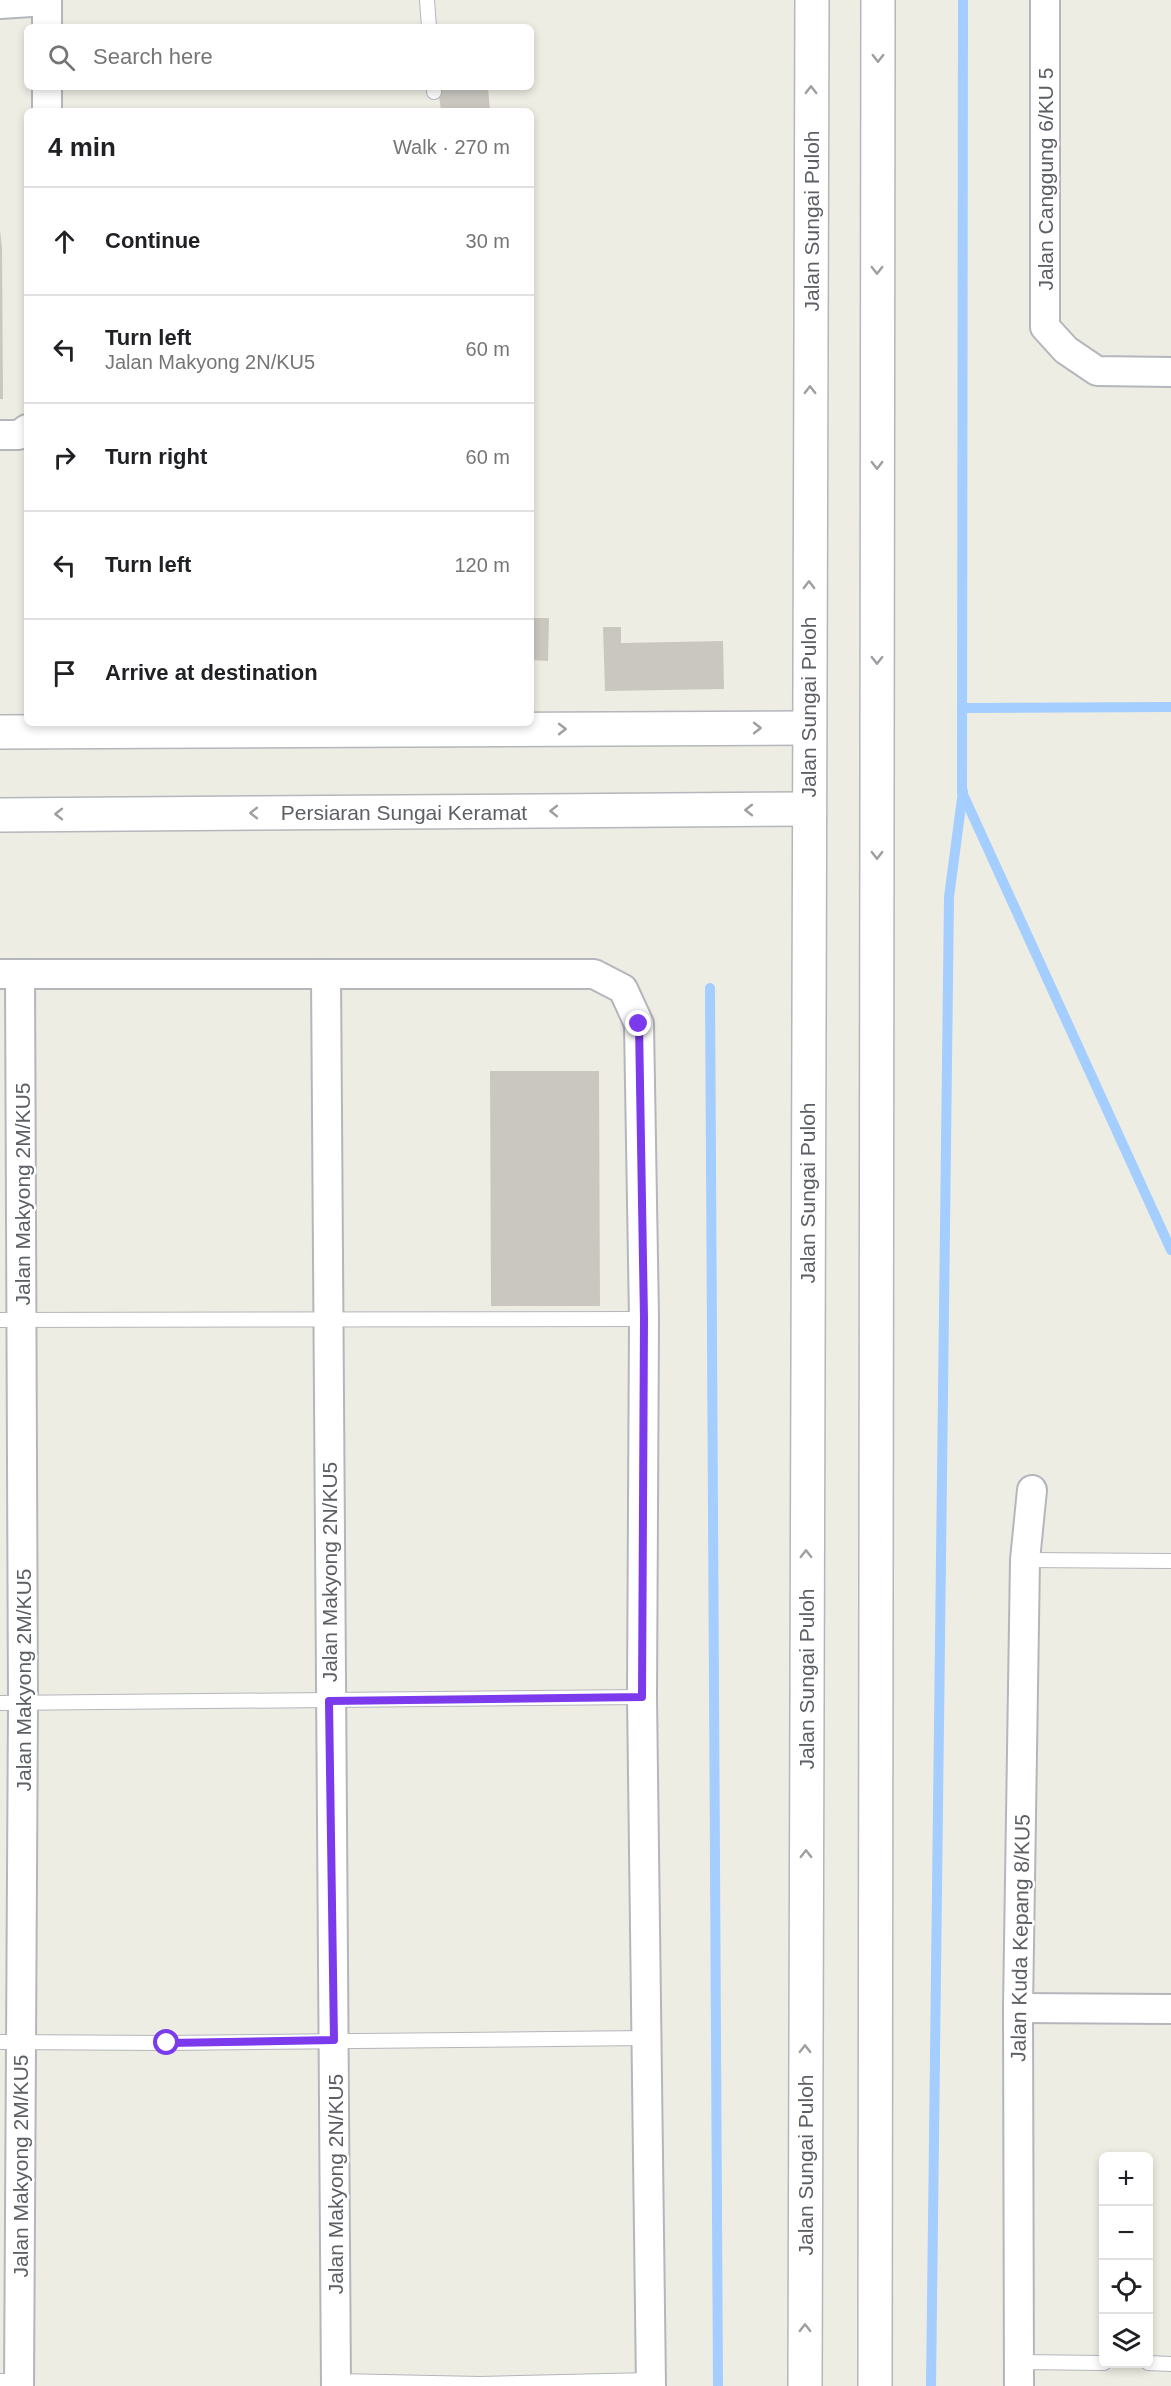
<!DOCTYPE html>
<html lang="en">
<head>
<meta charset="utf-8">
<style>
	:root { --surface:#fff; --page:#f6f6f6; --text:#202124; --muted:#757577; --line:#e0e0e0 }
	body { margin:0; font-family:Helvetica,sans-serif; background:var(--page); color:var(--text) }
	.controls { position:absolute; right:18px; bottom:18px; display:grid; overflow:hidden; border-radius:9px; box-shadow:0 3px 9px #0003 }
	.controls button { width:54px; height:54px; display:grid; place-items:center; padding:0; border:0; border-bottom:2px solid var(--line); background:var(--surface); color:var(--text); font:30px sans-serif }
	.stop { position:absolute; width:18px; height:18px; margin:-14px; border:4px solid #7c3aed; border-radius:50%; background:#fff }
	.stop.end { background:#7c3aed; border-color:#fff; box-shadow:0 2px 6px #0008 }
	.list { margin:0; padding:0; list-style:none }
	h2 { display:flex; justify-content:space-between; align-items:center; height:78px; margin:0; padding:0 24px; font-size:26px }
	h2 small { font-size:20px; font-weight:400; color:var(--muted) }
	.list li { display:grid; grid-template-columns:39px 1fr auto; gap:18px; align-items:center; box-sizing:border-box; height:108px; padding:0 24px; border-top:2px solid var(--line) }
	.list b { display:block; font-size:22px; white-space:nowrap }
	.list p { margin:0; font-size:20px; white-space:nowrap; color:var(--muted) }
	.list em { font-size:20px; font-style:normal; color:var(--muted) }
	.icon { flex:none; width:33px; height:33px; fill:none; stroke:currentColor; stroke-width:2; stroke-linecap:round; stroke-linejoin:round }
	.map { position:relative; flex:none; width:1171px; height:2386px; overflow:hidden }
	.search { position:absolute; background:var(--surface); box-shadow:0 3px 9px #0003; left:24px; top:24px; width:510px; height:66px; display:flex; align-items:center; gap:15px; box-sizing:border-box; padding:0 21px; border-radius:9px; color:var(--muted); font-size:22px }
	.panel { position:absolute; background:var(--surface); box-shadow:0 3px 9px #0003; left:24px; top:108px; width:510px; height:618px; border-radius:9px }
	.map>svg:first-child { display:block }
</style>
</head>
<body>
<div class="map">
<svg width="1171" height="2386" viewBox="0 0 1171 2386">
	<rect width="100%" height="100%" fill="#eeede4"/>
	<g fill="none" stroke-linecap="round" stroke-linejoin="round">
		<g stroke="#a3ceff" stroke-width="10">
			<polyline points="963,0 962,792 1171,1250"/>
			<polyline points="962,708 1171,707"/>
			<polyline points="710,988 718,2386"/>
			<polyline points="931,2386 949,897 963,791"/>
		</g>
	</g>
	<g fill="#cac7c1">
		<polygon points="438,87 488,87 490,111 441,111"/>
		<polygon points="0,230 2,248 3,399 0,399"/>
		<polygon points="531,618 549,618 548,661 531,660"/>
		<polygon points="603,627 621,627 621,643 723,641 724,689 605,691"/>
		<polygon points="490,1071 599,1071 600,1306 491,1306"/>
	</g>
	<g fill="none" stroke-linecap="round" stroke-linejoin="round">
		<defs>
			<g id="service">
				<polyline points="427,0 429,27"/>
				<polyline points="434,87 434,92"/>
				<polyline points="0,1320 644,1319"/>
				<polyline points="1025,1560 1171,1561"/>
				<polyline points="0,1703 642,1697"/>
				<polyline points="0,2042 167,2043 646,2038"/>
				<polyline points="1019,2362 1104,2363"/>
				<polyline points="1148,2363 1171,2364"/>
				<polyline points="0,2381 19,2381"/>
				<polyline points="336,2381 480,2384 651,2380"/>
			</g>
			<g id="minor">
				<polyline points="47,0 47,27"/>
				<polyline points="1045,0 1045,327 1066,350 1097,371 1171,372"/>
				<polyline points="0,4 47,1"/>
				<polyline points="47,87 47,111"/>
				<polyline points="0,435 19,435 27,429"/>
				<polyline points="0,974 594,974 623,989 639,1024 644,1319 642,1697 651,2386"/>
				<polyline points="326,974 336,2386"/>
				<polyline points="1018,2008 1171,2009"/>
				<polyline points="19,2386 23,1704 20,974"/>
				<polyline points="1019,2386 1018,2008 1025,1560 1032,1490"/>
			</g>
			<g id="tertiary">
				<polyline points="0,732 808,728"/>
				<polyline points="0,815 808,809"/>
				<polyline points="805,2386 812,0"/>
				<polyline points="875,2386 878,0"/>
			</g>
		</defs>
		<use href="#service" stroke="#b4b6bb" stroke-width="16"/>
		<use href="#minor" stroke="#b4b6bb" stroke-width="32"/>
		<use href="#tertiary" stroke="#b4b6bb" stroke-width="36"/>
		<use href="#service" stroke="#fff" stroke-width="14"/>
		<use href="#minor" stroke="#fff" stroke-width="28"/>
		<use href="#tertiary" stroke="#fff" stroke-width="33"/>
	</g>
	<defs><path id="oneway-chevron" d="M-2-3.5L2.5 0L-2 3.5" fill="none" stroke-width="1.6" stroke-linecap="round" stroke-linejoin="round" transform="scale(1.5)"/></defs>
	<g stroke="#9d9fa2">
		<use href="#oneway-chevron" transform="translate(878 58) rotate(90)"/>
		<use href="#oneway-chevron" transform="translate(811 90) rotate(-90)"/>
		<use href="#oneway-chevron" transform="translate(877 270) rotate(90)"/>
		<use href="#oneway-chevron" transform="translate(810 390) rotate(-90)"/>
		<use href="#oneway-chevron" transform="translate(877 465) rotate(90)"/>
		<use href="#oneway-chevron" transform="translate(809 585) rotate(-90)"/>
		<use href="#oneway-chevron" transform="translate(877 660) rotate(90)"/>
		<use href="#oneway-chevron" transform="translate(757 728)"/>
		<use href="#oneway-chevron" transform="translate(562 729)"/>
		<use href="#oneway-chevron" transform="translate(749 810) rotate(180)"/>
		<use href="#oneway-chevron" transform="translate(554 811) rotate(180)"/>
		<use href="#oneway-chevron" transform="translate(254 813) rotate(180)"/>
		<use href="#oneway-chevron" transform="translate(59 814) rotate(180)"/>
		<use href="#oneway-chevron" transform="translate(877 855) rotate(90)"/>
		<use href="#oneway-chevron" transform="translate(806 1554) rotate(-90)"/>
		<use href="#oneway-chevron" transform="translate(806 1854) rotate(-90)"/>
		<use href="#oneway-chevron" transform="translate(805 2049) rotate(-90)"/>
		<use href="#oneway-chevron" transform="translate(805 2328) rotate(-90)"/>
	</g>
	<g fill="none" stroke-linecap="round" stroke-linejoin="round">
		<polyline stroke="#7c3aed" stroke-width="8" points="167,2043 334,2040 329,1701 642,1697 644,1319 639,1024"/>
	</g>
	<g text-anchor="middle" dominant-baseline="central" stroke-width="5" stroke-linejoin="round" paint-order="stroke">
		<g font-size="21" fill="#5c5f64" stroke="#fff">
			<text transform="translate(1045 179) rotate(-90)">Jalan Canggung 6/KU 5</text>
			<text transform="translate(811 221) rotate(-90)">Jalan Sungai Puloh</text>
			<text transform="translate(808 707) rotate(-90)">Jalan Sungai Puloh</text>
			<text x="404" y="812">Persiaran Sungai Keramat</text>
			<text transform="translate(807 1193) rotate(-90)">Jalan Sungai Puloh</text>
			<text transform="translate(22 1194) rotate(-90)">Jalan Makyong 2M/KU5</text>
			<text transform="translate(329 1572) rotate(-90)">Jalan Makyong 2N/KU5</text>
			<text transform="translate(806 1679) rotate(-90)">Jalan Sungai Puloh</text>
			<text transform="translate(23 1680) rotate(-90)">Jalan Makyong 2M/KU5</text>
			<text transform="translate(1020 1938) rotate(-89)">Jalan Kuda Kepang 8/KU5</text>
			<text transform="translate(805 2165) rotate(-90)">Jalan Sungai Puloh</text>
			<text transform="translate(20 2166) rotate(-90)">Jalan Makyong 2M/KU5</text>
			<text transform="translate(335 2184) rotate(-90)">Jalan Makyong 2N/KU5</text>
		</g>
	</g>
</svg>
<div class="controls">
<button>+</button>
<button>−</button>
<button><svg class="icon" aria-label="locate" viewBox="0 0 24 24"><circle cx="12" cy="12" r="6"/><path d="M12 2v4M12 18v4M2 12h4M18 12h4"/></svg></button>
<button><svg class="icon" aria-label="layers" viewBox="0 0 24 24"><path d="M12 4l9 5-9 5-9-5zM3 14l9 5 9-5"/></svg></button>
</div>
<div class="stop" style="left:167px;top:2043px"></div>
<div class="stop end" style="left:639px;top:1024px"></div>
<div class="search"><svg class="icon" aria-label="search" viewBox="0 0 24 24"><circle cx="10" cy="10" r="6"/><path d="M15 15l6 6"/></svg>Search here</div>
<section class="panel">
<h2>4 min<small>Walk · 270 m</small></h2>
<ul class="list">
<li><svg class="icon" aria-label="ahead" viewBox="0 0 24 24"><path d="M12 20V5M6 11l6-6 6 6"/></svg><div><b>Continue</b></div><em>30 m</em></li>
<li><svg class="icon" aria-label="left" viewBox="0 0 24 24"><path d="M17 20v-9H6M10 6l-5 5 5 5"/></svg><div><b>Turn left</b><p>Jalan Makyong 2N/KU5</p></div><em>60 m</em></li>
<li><svg class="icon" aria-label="right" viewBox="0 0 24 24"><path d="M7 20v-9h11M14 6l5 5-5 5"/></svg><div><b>Turn right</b></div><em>60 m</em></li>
<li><svg class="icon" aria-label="left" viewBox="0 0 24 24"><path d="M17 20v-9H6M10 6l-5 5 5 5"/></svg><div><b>Turn left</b></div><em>120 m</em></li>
<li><svg class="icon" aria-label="arrive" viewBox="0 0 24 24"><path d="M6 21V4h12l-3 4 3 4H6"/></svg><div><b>Arrive at destination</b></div></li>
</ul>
</section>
</div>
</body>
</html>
